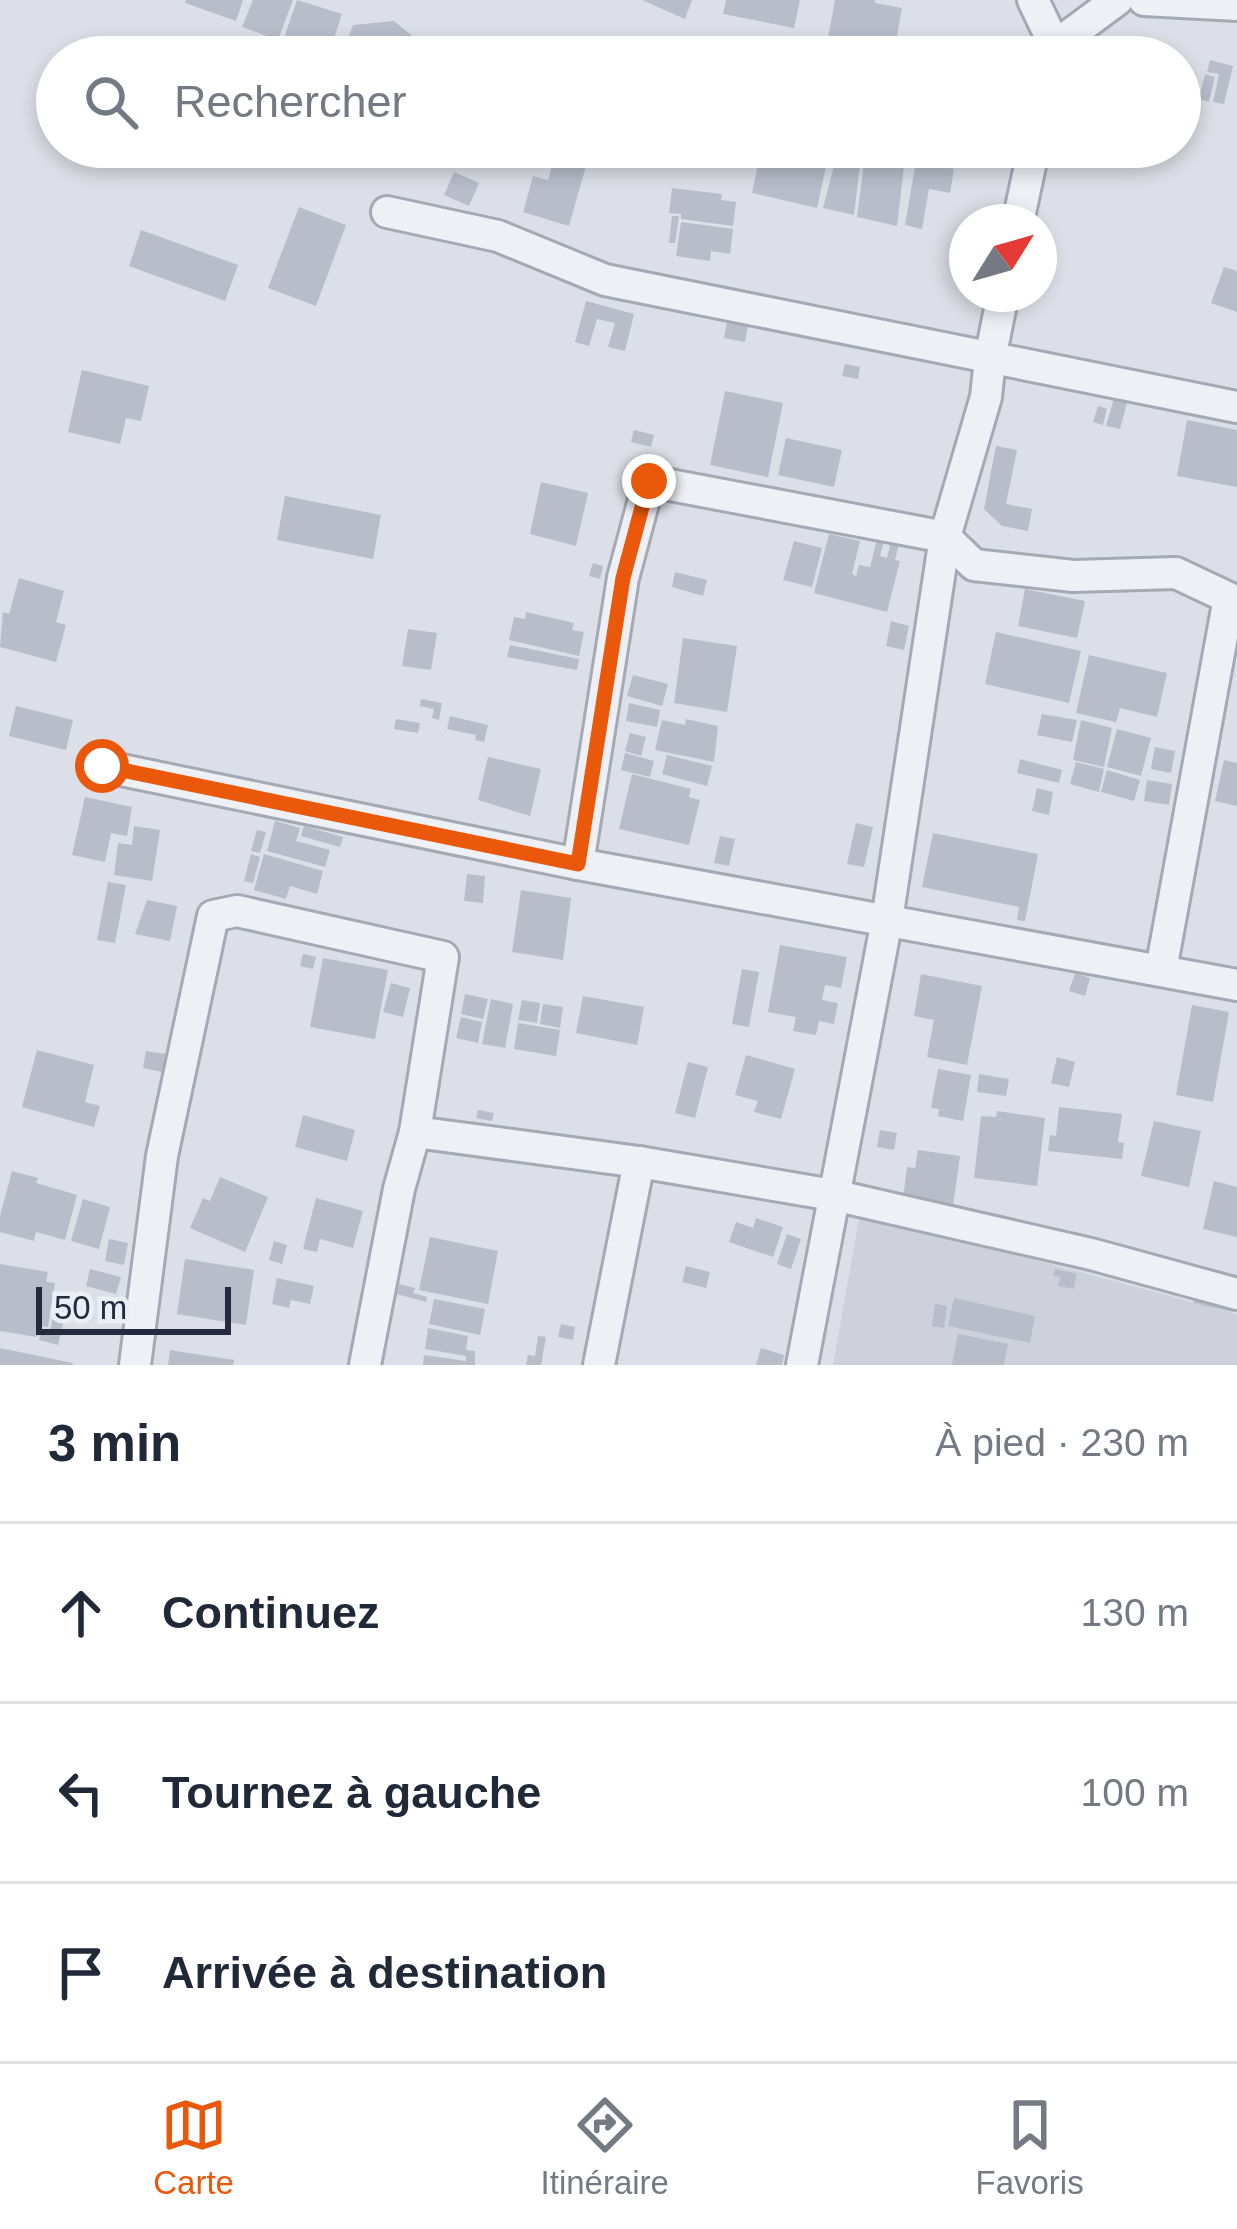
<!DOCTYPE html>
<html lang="fr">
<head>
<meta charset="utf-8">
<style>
	:root { --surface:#fff; --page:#f6f6f7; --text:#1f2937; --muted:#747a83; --line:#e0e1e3; --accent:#ea580c }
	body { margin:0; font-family:Arial,sans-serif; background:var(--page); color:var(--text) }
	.compass { position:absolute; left:949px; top:204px; width:108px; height:108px; border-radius:50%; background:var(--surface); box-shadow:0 6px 18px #0003; rotate:53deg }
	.scale { position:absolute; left:36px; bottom:30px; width:195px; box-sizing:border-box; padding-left:12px; border:6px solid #252a3e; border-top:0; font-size:33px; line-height:42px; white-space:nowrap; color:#252a3e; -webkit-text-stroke:9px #eceef5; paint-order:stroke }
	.stop { position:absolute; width:36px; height:36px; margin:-27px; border:9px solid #ea580c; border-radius:50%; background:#fff }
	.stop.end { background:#ea580c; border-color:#fff; box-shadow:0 3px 12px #0008 }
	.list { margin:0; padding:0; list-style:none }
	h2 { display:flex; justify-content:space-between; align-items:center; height:156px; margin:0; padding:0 48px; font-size:51px }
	h2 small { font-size:39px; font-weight:400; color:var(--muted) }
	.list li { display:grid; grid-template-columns:78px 1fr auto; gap:36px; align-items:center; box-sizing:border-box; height:180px; padding:0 48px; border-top:3px solid var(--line) }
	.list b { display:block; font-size:45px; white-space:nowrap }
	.list em { font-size:39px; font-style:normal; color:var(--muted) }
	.icon { flex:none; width:66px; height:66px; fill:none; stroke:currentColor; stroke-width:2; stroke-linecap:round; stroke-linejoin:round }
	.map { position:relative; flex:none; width:1237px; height:1365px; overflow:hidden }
	.search { position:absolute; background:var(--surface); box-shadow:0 6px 18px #0003; left:36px; right:36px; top:36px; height:132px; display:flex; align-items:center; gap:30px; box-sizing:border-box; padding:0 42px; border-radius:66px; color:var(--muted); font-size:45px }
	.sheet { height:696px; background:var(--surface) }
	nav { display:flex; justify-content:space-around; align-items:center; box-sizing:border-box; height:168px; border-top:3px solid var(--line); background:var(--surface); font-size:33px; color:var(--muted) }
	nav a { display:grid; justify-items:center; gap:6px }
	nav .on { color:var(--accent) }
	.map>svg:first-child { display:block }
</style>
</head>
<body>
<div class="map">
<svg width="1237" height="1365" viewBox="0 0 1237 1365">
	<rect width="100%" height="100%" fill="#dcdfe7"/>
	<polygon fill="#ced1dc" points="860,1213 1237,1314 1237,1365 833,1365"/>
	<g fill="#b9bdca">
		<polygon points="186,0 243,0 236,21 185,3"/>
		<polygon points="253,0 293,0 278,40 242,27"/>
		<polygon points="297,0 342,14 328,57 282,44"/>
		<polygon points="642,0 692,0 685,19"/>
		<polygon points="726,0 800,0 794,28 723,14"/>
		<polygon points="835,0 875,0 875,3 902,8 893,57 825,54"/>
		<polygon points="394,21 438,57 351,57 352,53 344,50 353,25"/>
		<polygon points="1143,37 1160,41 1158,53 1141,49"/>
		<polygon points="1210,60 1233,66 1224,104 1213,102 1219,74 1207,72"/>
		<polygon points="1205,74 1215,77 1209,102 1199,99"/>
		<polygon points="284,147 312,147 308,156"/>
		<polygon points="569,147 615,147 612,159"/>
		<polygon points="762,147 830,149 817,208 752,193"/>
		<polygon points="866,147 906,150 897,226 857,217"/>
		<polygon points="920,147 993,147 987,167"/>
		<polygon points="838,150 861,156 854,215 823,208"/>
		<polygon points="554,158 586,166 569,226 523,212 533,176 548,180"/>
		<polygon points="916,161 954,169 950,193 929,189 922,229 905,225"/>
		<polygon points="454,172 479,183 469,206 444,195"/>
		<polygon points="672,188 722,194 721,200 736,202 733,226 681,219 681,214 669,213"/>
		<polygon points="299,207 346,225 316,306 268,288"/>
		<polygon points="672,216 679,216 675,243 669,243"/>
		<polygon points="681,222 733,229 730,254 711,251 710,261 676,256"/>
		<polygon points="141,230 238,265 225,301 129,266"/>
		<polygon points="1224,267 1237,271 1237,312 1211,303"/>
		<polygon points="586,301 634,314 625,351 608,347 615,323 597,319 589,346 575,342"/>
		<polygon points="728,316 749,320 745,342 724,338"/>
		<polygon points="845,364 860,367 858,379 842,376"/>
		<polygon points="82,370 149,386 141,421 126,418 120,444 68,432"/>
		<polygon points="725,391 783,403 768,477 710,465"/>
		<polygon points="1114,398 1127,403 1120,429 1106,426"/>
		<polygon points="1098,406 1107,409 1103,425 1093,422"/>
		<polygon points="1187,420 1237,430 1237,487 1177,476"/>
		<polygon points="634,430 654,435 651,447 631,442"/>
		<polygon points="786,438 842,450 834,487 778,475"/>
		<polygon points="996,446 1017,450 1006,504 1032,509 1028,531 1002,526 984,509"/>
		<polygon points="541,482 588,493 576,546 530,534"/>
		<polygon points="285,496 381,515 373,559 277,540"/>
		<polygon points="829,534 860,541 852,574 856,576 859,565 870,567 877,539 884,541 880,556 887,558 891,542 899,544 895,560 900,561 887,612 814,593"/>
		<polygon points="794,541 822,548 812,587 783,580"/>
		<polygon points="593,563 603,566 600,579 589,576"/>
		<polygon points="675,572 707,580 703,596 672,587"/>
		<polygon points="19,578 64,591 56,622 66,625 56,662 0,647 3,612 9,614"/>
		<polygon points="1025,589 1085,601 1077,638 1018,626"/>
		<polygon points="526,612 574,623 572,630 584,632 579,656 509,640 514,617 525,619"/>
		<polygon points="891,621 909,626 904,650 886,646"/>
		<polygon points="408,629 437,633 431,670 402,666"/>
		<polygon points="996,632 1081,651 1069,703 985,684"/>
		<polygon points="683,638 737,646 727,712 674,703"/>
		<polygon points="510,645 579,659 577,670 507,657"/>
		<polygon points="1089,655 1167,673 1157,717 1120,708 1116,722 1076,713"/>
		<polygon points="633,675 668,684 662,706 627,696"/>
		<polygon points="421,699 442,703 439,720 432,718 434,709 420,706"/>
		<polygon points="629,703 660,710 657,727 626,721"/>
		<polygon points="16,706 73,720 66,750 9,736"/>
		<polygon points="1042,714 1077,720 1072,742 1037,735"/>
		<polygon points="450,716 488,725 484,742 475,740 476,735 447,729"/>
		<polygon points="396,719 420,723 418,733 394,729"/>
		<polygon points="686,719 718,726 714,762 655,750 662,720 685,725"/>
		<polygon points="1081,720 1112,728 1104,767 1073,760"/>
		<polygon points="1117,729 1151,738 1141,776 1107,767"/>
		<polygon points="630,733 646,737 641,756 625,751"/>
		<polygon points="1155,747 1175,751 1171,773 1151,769"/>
		<polygon points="625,753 654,761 650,777 621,770"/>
		<polygon points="667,755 712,766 707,786 662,774"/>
		<polygon points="488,757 541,769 530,816 478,800"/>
		<polygon points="1020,759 1062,770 1059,783 1017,773"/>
		<polygon points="1224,760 1237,763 1237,806 1215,801"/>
		<polygon points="1076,762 1104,769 1099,792 1070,784"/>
		<polygon points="1107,770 1140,780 1134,801 1101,792"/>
		<polygon points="632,774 691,789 689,797 700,800 689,845 619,829"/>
		<polygon points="1147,780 1172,784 1169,805 1144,801"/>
		<polygon points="1037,788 1053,792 1049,815 1032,811"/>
		<polygon points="85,797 132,807 127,836 111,833 105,862 72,855"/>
		<polygon points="275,821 300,828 296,841 330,850 325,867 267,851"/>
		<polygon points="856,823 873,827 864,867 847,864"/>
		<polygon points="134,826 160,830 152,881 114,875 118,843 132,845"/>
		<polygon points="304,826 343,837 340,847 301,836"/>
		<polygon points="257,830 266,832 260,853 251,851"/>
		<polygon points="933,833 1038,854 1025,921 1017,920 1019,907 922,887"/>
		<polygon points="720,836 735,839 729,866 714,863"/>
		<polygon points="251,854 260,857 253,883 244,881"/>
		<polygon points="264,854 323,871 317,894 290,886 286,899 254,890"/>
		<polygon points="467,874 485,876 483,903 464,901"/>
		<polygon points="108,882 126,885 115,943 97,940"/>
		<polygon points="521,890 571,898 563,960 512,952"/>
		<polygon points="147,900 177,906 170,941 135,934"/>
		<polygon points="780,945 847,957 841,988 825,985 822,1000 838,1003 834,1024 819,1021 816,1035 793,1031 796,1017 768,1012"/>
		<polygon points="303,954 316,957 313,969 300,966"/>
		<polygon points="323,958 388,970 375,1039 310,1027"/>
		<polygon points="742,969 759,972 749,1027 732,1024"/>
		<polygon points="1075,973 1090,978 1085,996 1069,991"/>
		<polygon points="921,974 982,986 967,1065 927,1057 934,1020 914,1016"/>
		<polygon points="391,983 410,988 403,1017 383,1012"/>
		<polygon points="465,994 488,999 483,1019 461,1014"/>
		<polygon points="583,996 644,1007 637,1045 576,1033"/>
		<polygon points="491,999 513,1004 505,1048 482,1044"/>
		<polygon points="522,1000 540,1003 537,1023 518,1020"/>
		<polygon points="543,1004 563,1007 560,1028 540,1024"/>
		<polygon points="1192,1005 1229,1012 1213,1102 1176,1095"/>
		<polygon points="461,1017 482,1022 478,1043 456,1038"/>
		<polygon points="518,1023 560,1030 556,1056 514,1049"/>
		<polygon points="37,1050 94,1065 85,1102 100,1106 94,1127 22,1107"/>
		<polygon points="146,1051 166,1054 163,1072 143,1068"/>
		<polygon points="746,1055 795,1069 781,1119 754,1112 758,1101 735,1095"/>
		<polygon points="1057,1057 1075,1062 1069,1087 1051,1083"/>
		<polygon points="688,1062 708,1067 695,1118 675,1113"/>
		<polygon points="938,1069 971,1075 963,1121 938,1116 939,1109 931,1108"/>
		<polygon points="979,1074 1009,1079 1006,1096 977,1092"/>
		<polygon points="1059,1107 1122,1114 1118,1142 1124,1143 1122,1159 1048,1151 1050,1135 1056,1136"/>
		<polygon points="478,1110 494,1113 492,1121 476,1118"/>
		<polygon points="997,1111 1045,1118 1037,1186 974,1178 981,1116 996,1117"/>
		<polygon points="303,1115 355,1130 347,1161 295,1147"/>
		<polygon points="1154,1121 1201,1131 1189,1187 1141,1176"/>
		<polygon points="880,1130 897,1133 894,1150 877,1147"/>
		<polygon points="918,1150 960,1156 953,1206 903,1199 907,1167 915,1168"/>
		<polygon points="12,1171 38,1178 36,1183 77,1195 65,1240 36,1232 34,1241 0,1232 0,1216"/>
		<polygon points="220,1177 268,1197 245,1252 190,1228 203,1198 210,1201"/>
		<polygon points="1214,1181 1237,1187 1237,1237 1203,1229"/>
		<polygon points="316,1198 363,1211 353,1248 320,1239 317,1252 303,1249"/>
		<polygon points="83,1199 110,1207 99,1249 71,1241"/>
		<polygon points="756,1218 783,1227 773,1257 729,1242 736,1222 753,1228"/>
		<polygon points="787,1234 801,1239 791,1269 777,1264"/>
		<polygon points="430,1237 498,1251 488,1304 419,1290"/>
		<polygon points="109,1239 128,1243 124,1265 105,1261"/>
		<polygon points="274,1241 287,1245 282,1264 269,1260"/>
		<polygon points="185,1259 254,1270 246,1325 177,1314"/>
		<polygon points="0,1264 48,1272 46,1282 55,1283 48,1327 39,1326 37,1337 0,1331"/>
		<polygon points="686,1266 710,1272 706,1288 682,1282"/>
		<polygon points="90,1269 121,1277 116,1294 86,1286"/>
		<polygon points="1055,1269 1077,1274 1074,1289 1058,1286 1060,1277 1053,1276"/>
		<polygon points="277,1278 314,1286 310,1304 291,1300 289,1308 272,1304"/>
		<polygon points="399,1284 415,1288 413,1293 427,1297 426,1302 397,1294"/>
		<polygon points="1196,1289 1236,1298 1233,1312 1193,1303"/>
		<polygon points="954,1298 1035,1316 1030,1343 948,1326"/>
		<polygon points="434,1299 485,1309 480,1335 429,1324"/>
		<polygon points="935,1304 947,1306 944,1328 932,1326"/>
		<polygon points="56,1305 67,1308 58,1345 39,1340 41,1329 50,1331"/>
		<polygon points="561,1324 575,1327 573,1340 558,1337"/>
		<polygon points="428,1328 468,1336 466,1350 475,1351 475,1365 423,1365 424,1355 466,1361 466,1356 425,1349"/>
		<polygon points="958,1334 1008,1344 1004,1365 952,1365"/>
		<polygon points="538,1336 546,1337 541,1365 526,1365 528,1355 535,1356"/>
		<polygon points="0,1348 73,1363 72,1365 0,1365"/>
		<polygon points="761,1348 784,1355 782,1365 756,1365"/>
		<polygon points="170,1350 234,1360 233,1365 168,1365"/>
	</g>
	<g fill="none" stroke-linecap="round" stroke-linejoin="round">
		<defs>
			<g id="minor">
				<polyline points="1033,0 1055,46 1053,57"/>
				<polyline points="1144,0 1237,5"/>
				<polyline points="1055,46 1117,0"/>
				<polyline points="387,212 498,236 605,280 1237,407"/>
				<polyline points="1018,222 1034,147"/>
				<polyline points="102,766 578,864 1237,985"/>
				<polyline points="578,864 623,578 649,481 945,537 974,565 1073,576 1176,573 1229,598 1161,970"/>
				<polyline points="415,1132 639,1162 833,1195 1091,1254 1237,1294"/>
				<polyline points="135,1365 162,1156 213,916 237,911 443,957 415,1132 399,1189 365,1365"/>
				<polyline points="599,1365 639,1162"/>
				<polyline points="802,1365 887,920 945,537 986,397 990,359 1003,294"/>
			</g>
		</defs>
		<use href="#minor" stroke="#a5a9b4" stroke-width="36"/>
		<use href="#minor" stroke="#eff0f6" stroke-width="30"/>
	</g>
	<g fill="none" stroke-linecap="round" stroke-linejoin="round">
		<polyline stroke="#ea580c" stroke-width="15" points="102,766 578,864 623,578 649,481"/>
	</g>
</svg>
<svg class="compass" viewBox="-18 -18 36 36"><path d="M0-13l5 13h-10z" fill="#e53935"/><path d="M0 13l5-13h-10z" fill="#747a83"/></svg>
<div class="scale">50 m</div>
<div class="stop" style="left:102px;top:766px"></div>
<div class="stop end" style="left:649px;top:481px"></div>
<div class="search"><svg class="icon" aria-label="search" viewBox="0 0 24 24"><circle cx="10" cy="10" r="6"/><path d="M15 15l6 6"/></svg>Rechercher</div>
</div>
<section class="sheet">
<h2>3 min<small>À pied · 230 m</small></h2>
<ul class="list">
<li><svg class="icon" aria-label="ahead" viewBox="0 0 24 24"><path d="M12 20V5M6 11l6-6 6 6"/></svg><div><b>Continuez</b></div><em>130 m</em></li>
<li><svg class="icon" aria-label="left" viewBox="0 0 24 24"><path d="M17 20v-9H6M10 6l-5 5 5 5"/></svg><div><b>Tournez à gauche</b></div><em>100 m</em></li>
<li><svg class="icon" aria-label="arrive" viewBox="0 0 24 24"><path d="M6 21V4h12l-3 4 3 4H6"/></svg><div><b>Arrivée à destination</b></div></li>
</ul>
</section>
<nav>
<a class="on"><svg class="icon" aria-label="map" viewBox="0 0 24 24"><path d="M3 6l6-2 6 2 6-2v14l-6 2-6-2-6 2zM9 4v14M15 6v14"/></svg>Carte</a>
<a><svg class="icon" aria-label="directions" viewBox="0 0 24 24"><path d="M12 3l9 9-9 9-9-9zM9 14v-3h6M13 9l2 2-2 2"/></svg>Itinéraire</a>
<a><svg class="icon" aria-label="saved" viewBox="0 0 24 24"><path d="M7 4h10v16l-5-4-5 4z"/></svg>Favoris</a>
</nav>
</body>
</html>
